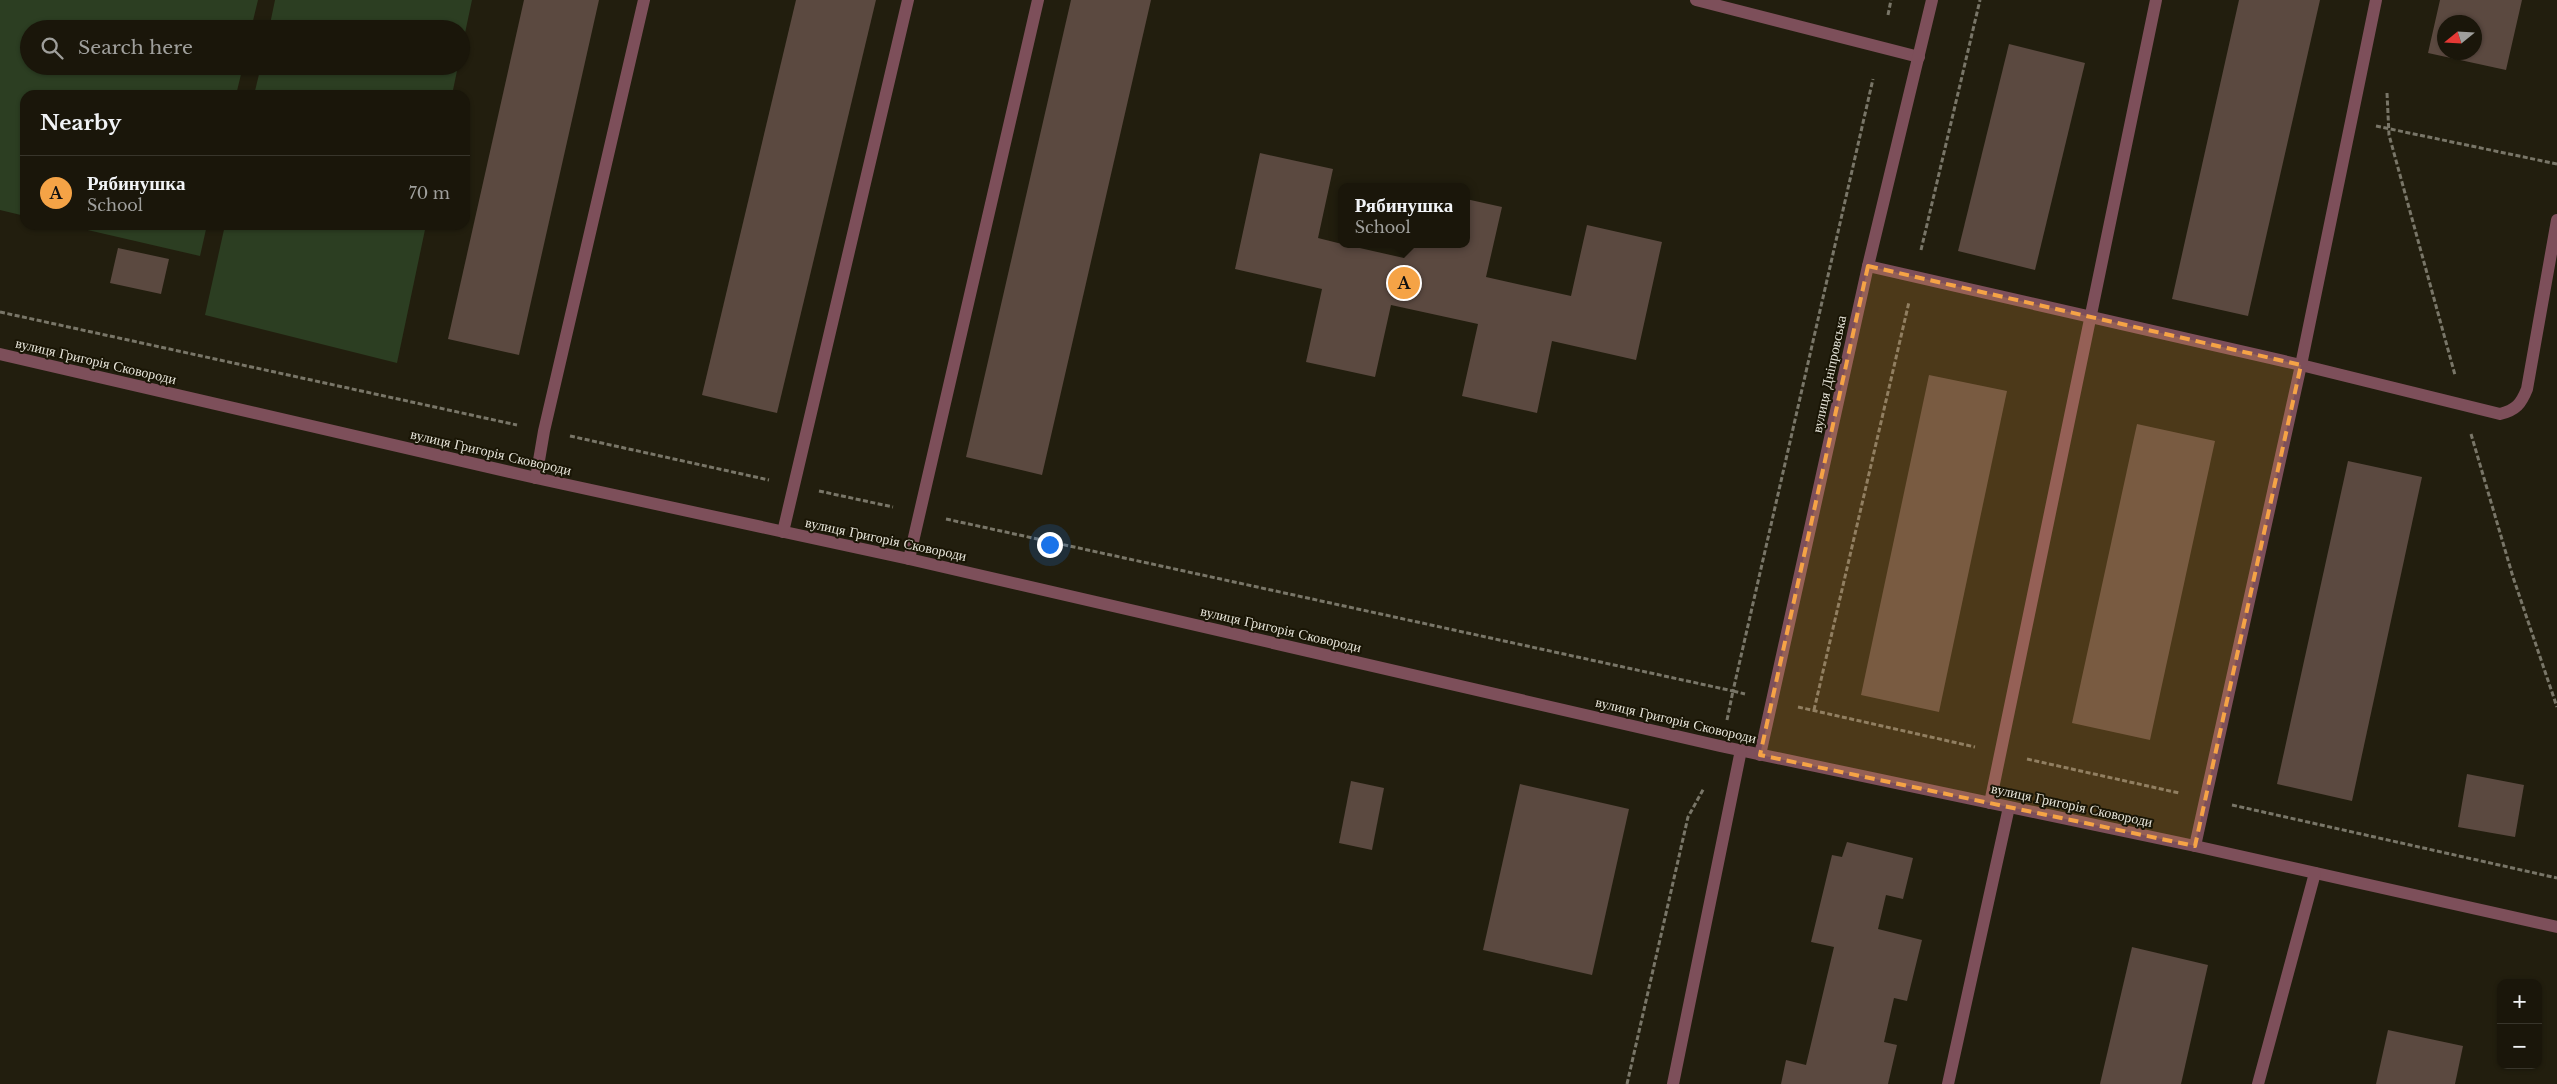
<!DOCTYPE html>
<html lang="en">
<head>
<meta charset="utf-8">
<style>
	:root { --surface:#1a160a; --page:#231f13; --text:#f1f3f6; --muted:#9f9f9c; --line:#38352b; --accent:#f5a346 }
	body { margin:0; font-family:"Libre Baskerville",serif; background:var(--page); color:var(--text) }
	.controls { position:absolute; right:15px; bottom:15px; display:grid; overflow:hidden; border-radius:10px; box-shadow:0 1px 4px #0004 }
	.controls button { width:45px; height:45px; display:grid; place-items:center; padding:0; border:0; border-bottom:1px solid var(--line); background:var(--surface); color:var(--text); font:25px sans-serif }
	.compass { position:absolute; left:2437px; top:15px; width:45px; height:45px; border-radius:50%; background:var(--surface); box-shadow:0 1px 4px #0004; rotate:252deg }
	.you { position:absolute; left:1049px; top:544px; width:18px; height:18px; margin:-12px; border:4px solid #fff; border-radius:50%; background:#1a73e8; box-shadow:0 0 0 8px #1a73e833 }
	.badge { display:grid; place-items:center; width:32px; height:32px; border-radius:50%; background:var(--accent); color:#111; font-size:16px; font-weight:700 }
	.pin { position:absolute; translate:-50% -50%; border:2px solid #fff; box-shadow:0 1px 5px #0006 }
	.popup { position:absolute; left:1338px; top:183px; width:132px; height:65px; box-sizing:border-box; display:grid; place-content:center; border-radius:10px; background:var(--surface); filter:drop-shadow(0 1px 4px #0005); font-size:16px; white-space:nowrap; color:var(--muted) }
	.popup b { font-size:19px; color:var(--text) }
	.popup::after { content:''; position:absolute; left:50%; top:100%; margin-left:-10px; border:10px solid transparent; border-top-color:var(--surface) }
	.list { margin:0; padding:0; list-style:none }
	h2 { display:flex; justify-content:space-between; align-items:center; height:65px; margin:0; padding:0 20px; font-size:21px }
	h2 small { font-size:16px; font-weight:400; color:var(--muted) }
	.list li { display:grid; grid-template-columns:32px 1fr auto; gap:15px; align-items:center; box-sizing:border-box; height:75px; padding:0 20px; border-top:1px solid var(--line) }
	.list b { display:block; font-size:19px; white-space:nowrap }
	.list p { margin:0; font-size:16px; white-space:nowrap; color:var(--muted) }
	.list em { font-size:16px; font-style:normal; color:var(--muted) }
	.icon { flex:none; width:28px; height:28px; fill:none; stroke:currentColor; stroke-width:2; stroke-linecap:round; stroke-linejoin:round }
	.map { position:relative; flex:none; width:2557px; height:1084px; overflow:hidden }
	.search { position:absolute; background:var(--surface); box-shadow:0 1px 4px #0004; left:20px; top:20px; width:450px; height:55px; display:flex; align-items:center; gap:12px; box-sizing:border-box; padding:0 18px; border-radius:28px; color:var(--muted); font-size:19px }
	.panel { position:absolute; background:var(--surface); box-shadow:0 1px 4px #0004; left:20px; top:90px; width:450px; height:140px; border-radius:15px }
	.map>svg:first-child { display:block }
</style>
</head>
<body>
<div class="map">
<svg width="2557" height="1084" viewBox="0 0 2557 1084">
	<rect width="100%" height="100%" fill="#221e0e"/>
	<g fill="#2c3e22">
		<polygon points="0,0 258,0 251,29 29,29 29,66 243,66 236,95 25,95 25,216 0,210"/>
		<polygon points="275,0 472,0 461,52 461,29 269,29"/>
		<polygon points="261,66 458,66 452,95 254,95"/>
		<polygon points="66,225 207,225 200,256"/>
		<polygon points="225,225 426,225 397,363 205,315"/>
	</g>
	<g fill="#5b4940" fill-rule="evenodd">
		<polygon points="524,0 599,0 519,355 448,339"/>
		<polygon points="796,0 876,0 777,413 702,395"/>
		<polygon points="1071,0 1151,0 1042,475 966,457"/>
		<polygon points="2239,0 2320,0 2248,316 2172,299"/>
		<path d="M2440,0H2522L2506,70L2428,53ZM2444,22H2474V52H2444Z"/>
		<polygon points="2009,44 2085,63 2035,270 1958,251"/>
		<polygon points="1260,153 1333,169 1318,238 1342,244 1404,258 1407,244 1466,244 1466,199 1502,207 1486,277 1571,296 1587,225 1662,242 1636,360 1552,341 1537,413 1462,396 1478,324 1391,305 1375,377 1306,362 1322,289 1235,269"/>
		<polygon points="118,248 169,259 161,294 110,283"/>
		<polygon points="1929,375 2007,391 1939,712 1861,695"/>
		<polygon points="2137,424 2215,441 2150,740 2072,723"/>
		<polygon points="2348,461 2422,477 2352,801 2277,784"/>
		<polygon points="2467,774 2524,785 2515,837 2458,827"/>
		<polygon points="1351,781 1384,788 1372,850 1339,843"/>
		<polygon points="1520,784 1629,809 1592,975 1483,950"/>
		<polygon points="1847,842 1913,858 1903,899 1886,895 1878,929 1922,940 1907,1001 1894,998 1884,1042 1897,1045 1888,1084 1781,1084 1786,1060 1806,1065 1834,947 1811,942 1832,855 1842,857"/>
		<polygon points="2132,947 2208,965 2181,1084 2100,1084"/>
		<polygon points="2388,1030 2463,1046 2455,1084 2376,1084"/>
	</g>
	<g fill="none" stroke-linecap="round" stroke-linejoin="round">
		<g stroke="#797668" stroke-width="3" stroke-dasharray="5 2.5" stroke-linecap="butt">
			<polyline points="1888,15 1891,0"/>
			<polyline points="2387,93 2389,135 2455,375"/>
			<polyline points="2376,126 2557,164"/>
			<polyline points="1921,250 1980,0"/>
			<polyline points="0,312 517,425"/>
			<polyline points="2471,434 2513,577 2557,707"/>
			<polyline points="570,436 769,480"/>
			<polyline points="819,491 893,507"/>
			<polyline points="946,519 1733,691 1873,79"/>
			<polyline points="1798,707 1975,747"/>
			<polyline points="1814,710 1909,302"/>
			<polyline points="1727,720 1733,691 1745,694"/>
			<polyline points="2027,759 2179,793"/>
			<polyline points="2232,805 2557,878"/>
			<polyline points="1627,1084 1688,817 1704,788"/>
		</g>
		<g stroke="#7d4f5a" stroke-width="12">
			<polyline points="1696,0 1919,57"/>
			<path d="M1868,266L2301,365L2500,414C2516,410 2521,404 2527,389L2557,220"/>
			<polyline points="0,354 536,478 909,559 1720,746 2195,846 2557,927"/>
			<polyline points="536,478 544,431 644,0"/>
			<polyline points="783,532 908,0"/>
			<polyline points="909,559 1038,0"/>
			<polyline points="1760,755 1868,266 1932,0"/>
			<polyline points="1990,803 2156,0"/>
			<polyline points="2195,846 2301,365 2376,0"/>
			<polyline points="1673,1084 1741,750"/>
			<polyline points="1948,1084 2009,807"/>
			<polyline points="2258,1084 2315,873"/>
		</g>
	</g>
	<path fill="#f5a346" fill-opacity="0.2" stroke="#f5a346" stroke-width="4" stroke-dasharray="10 6" stroke-linejoin="round" d="M1868,266L2301,365L2195,846L1760,755Z"/>
	<g text-anchor="middle" dominant-baseline="central" stroke-width="4" stroke-linejoin="round" paint-order="stroke">
		<g font-size="14" fill="#e7e5da" stroke="#191505">
			<text transform="translate(96 361) rotate(13)">вулиця Григорія Сковороди</text>
			<text transform="translate(1829 374) rotate(-78)">вулиця Дніпровська</text>
			<text transform="translate(491 452) rotate(13)">вулиця Григорія Сковороди</text>
			<text transform="translate(886 539) rotate(12)">вулиця Григорія Сковороди</text>
			<text transform="translate(1281 629) rotate(13)">вулиця Григорія Сковороди</text>
			<text transform="translate(1676 720) rotate(13)">вулиця Григорія Сковороди</text>
			<text transform="translate(2072 805) rotate(12)">вулиця Григорія Сковороди</text>
		</g>
	</g>
</svg>
<div class="controls">
<button>+</button>
<button>−</button>
</div>
<svg class="compass" viewBox="-18 -18 36 36"><path d="M0-13l5 13h-10z" fill="#e53935"/><path d="M0 13l5-13h-10z" fill="#9f9f9c"/></svg>
<div class="you"></div>
<div class="pin badge" style="left:1404px;top:283px">A</div>
<div class="popup"><b>Рябинушка</b>School</div>
<div class="search"><svg class="icon" aria-label="search" viewBox="0 0 24 24"><circle cx="10" cy="10" r="6"/><path d="M15 15l6 6"/></svg>Search here</div>
<section class="panel">
<h2>Nearby<small></small></h2>
<ul class="list">
<li><span class="badge">A</span><div><b>Рябинушка</b><p>School</p></div><em>70 m</em></li>
</ul>
</section>
</div>
</body>
</html>
